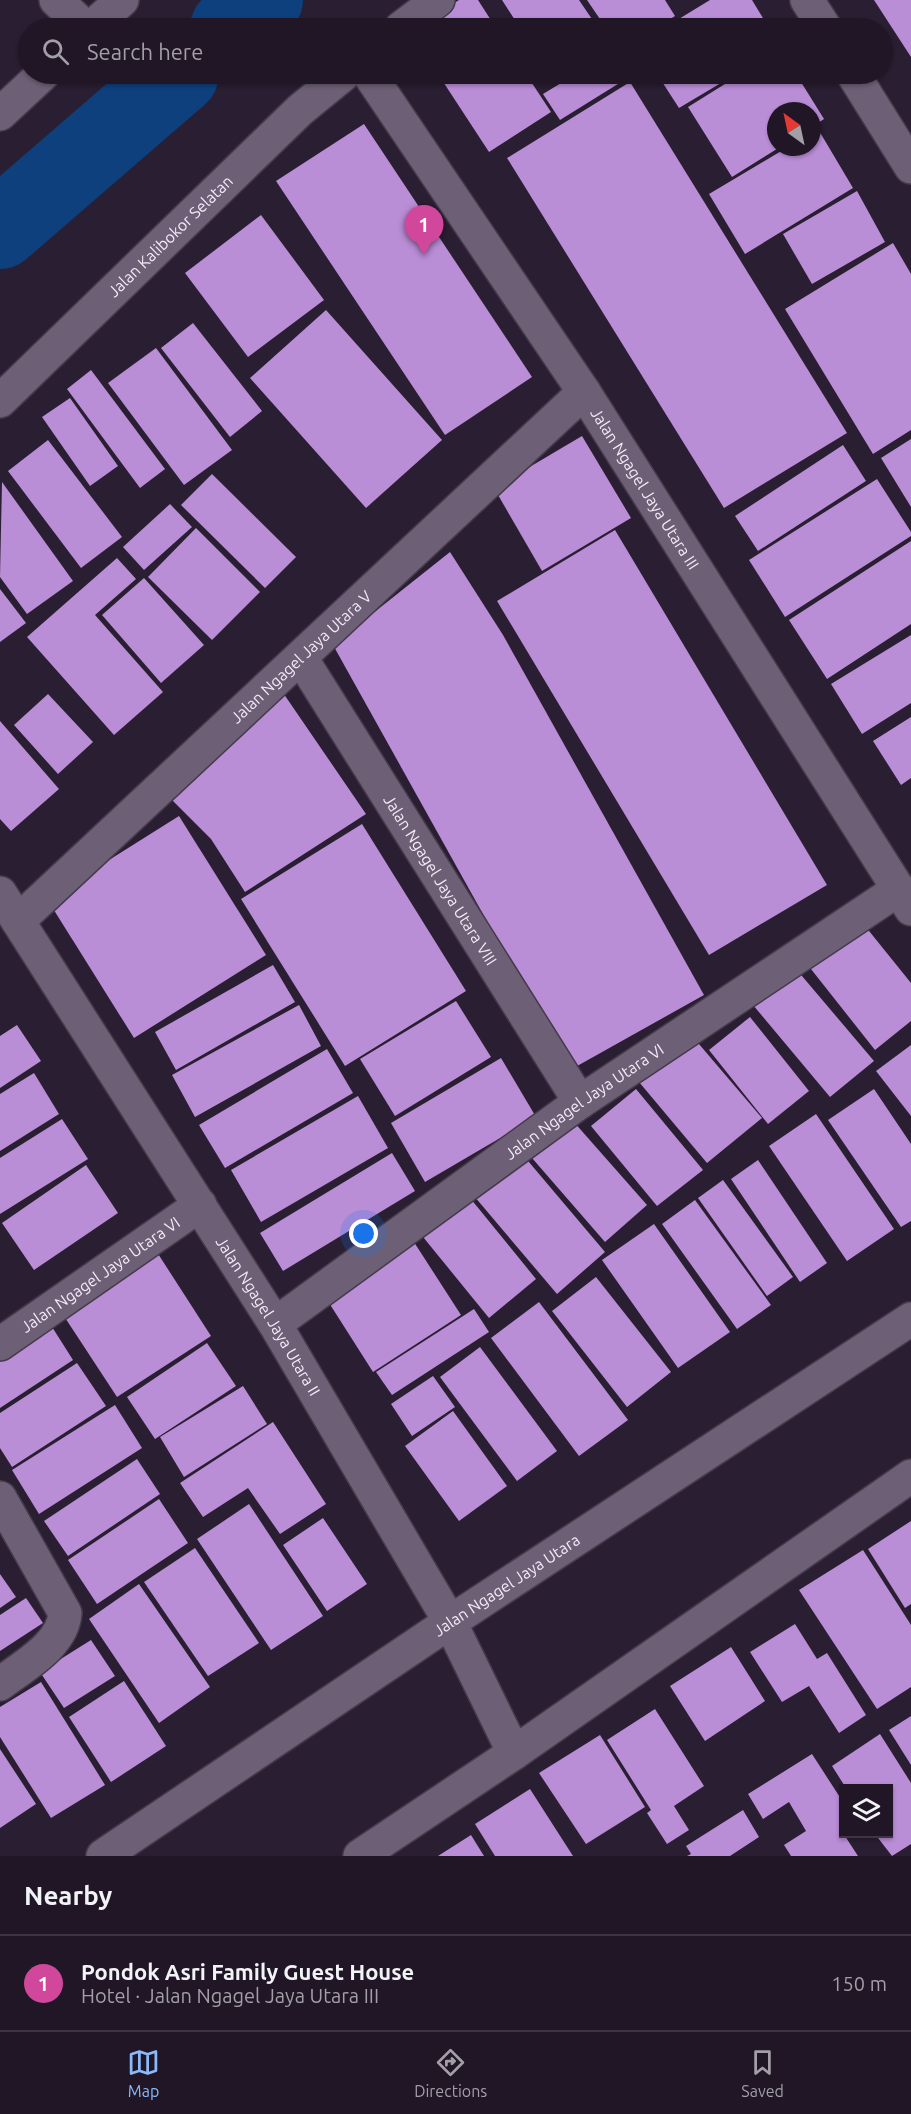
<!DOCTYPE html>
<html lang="en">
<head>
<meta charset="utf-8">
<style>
	:root { --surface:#201626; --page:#281f2e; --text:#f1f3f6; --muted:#a29fa7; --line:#3d3543; --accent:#8abafc }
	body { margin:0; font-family:Ubuntu,sans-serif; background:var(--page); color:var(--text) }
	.controls { position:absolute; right:18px; bottom:18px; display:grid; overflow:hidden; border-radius:0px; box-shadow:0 2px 4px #0004 }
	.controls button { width:54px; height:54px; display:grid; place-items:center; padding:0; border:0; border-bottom:2px solid var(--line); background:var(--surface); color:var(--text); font:30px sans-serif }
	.compass { position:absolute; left:767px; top:102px; width:54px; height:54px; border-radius:50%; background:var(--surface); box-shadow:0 2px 4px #0004; rotate:327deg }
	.you { position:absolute; left:364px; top:1234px; width:21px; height:21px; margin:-15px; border:4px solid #fff; border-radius:50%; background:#1a73e8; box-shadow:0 0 0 9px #1a73e833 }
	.badge { display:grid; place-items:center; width:39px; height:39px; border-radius:50%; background:var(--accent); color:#fff; font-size:20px; font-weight:700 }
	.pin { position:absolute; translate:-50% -50px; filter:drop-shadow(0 2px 3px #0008) }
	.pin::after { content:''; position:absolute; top:32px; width:21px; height:18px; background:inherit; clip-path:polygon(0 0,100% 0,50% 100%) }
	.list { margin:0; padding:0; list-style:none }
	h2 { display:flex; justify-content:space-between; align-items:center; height:78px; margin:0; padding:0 24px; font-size:26px }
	h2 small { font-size:20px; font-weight:400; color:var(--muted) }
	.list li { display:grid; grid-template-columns:39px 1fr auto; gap:18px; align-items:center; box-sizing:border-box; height:96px; padding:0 24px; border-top:2px solid var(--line) }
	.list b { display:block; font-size:22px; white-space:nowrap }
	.list p { margin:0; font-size:20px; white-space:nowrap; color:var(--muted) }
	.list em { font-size:20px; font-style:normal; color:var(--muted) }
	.icon { flex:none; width:33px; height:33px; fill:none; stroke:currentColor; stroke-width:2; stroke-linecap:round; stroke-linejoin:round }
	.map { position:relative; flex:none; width:911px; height:1856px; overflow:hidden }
	.search { position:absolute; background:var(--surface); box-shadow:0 2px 4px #0004; left:18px; right:18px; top:18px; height:66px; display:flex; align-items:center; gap:15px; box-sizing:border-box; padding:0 21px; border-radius:33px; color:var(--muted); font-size:22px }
	.sheet { height:174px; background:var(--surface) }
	nav { display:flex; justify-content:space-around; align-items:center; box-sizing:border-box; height:84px; border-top:2px solid var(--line); background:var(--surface); font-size:16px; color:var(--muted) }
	nav a { display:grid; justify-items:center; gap:3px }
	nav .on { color:var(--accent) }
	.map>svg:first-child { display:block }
</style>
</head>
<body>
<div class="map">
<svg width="911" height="1856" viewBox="0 0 911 1856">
	<rect width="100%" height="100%" fill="#2a1e32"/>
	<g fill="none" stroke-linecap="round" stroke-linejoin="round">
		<g stroke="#0d407d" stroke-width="80">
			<polyline points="230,28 263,0"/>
			<polyline points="0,229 179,74"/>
		</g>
	</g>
	<g fill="#ba8dd7">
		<polygon points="459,0 478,0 496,28 415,28"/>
		<polygon points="502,0 579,0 598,28 520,28"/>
		<polygon points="587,0 665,0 675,16 656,28 606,28"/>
		<polygon points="710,0 752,0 769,28 664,28"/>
		<polygon points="874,0 911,0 911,57"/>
		<polygon points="438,74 526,74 551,112 489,152"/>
		<polygon points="576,74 634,74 560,120 543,94"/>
		<polygon points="657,74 736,74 679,108"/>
		<polygon points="741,74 796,74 824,119 812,127 812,111 776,111 776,147 780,147 732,177 688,107"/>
		<polygon points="630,82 847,433 724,508 507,158"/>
		<polygon points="364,124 532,377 445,435 276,181"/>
		<polygon points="818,129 853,188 745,254 709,194 788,147 812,147 812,133"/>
		<polygon points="857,191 885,242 812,284 783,234"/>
		<polygon points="261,215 324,300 248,357 185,273"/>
		<polygon points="893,243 911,274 911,430 873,454 785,309"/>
		<polygon points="326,310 442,440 366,508 250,378"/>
		<polygon points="193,323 262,411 230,437 161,348"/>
		<polygon points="156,348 232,450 184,485 108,383"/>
		<polygon points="91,370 165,469 140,488 67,389"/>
		<polygon points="70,398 118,466 90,486 42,417"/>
		<polygon points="582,436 631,518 542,571 494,488"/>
		<polygon points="911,439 911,507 881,458"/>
		<polygon points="48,440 122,537 81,568 8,471"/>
		<polygon points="843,445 866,481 758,551 735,516"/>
		<polygon points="212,474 296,557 265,588 181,505"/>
		<polygon points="877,479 911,532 911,536 785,617 749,560"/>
		<polygon points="2,482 73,581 27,614 0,577"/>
		<polygon points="170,504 192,527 144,570 123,547"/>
		<polygon points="196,528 260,592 212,640 148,577"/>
		<polygon points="615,530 827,885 709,955 497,601"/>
		<polygon points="911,541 911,624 827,679 789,620"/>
		<polygon points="450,552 503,635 704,995 570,1070 333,645"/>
		<polygon points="117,558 136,579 95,615 163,692 114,735 27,637"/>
		<polygon points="144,578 204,645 161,683 102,615"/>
		<polygon points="0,589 26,623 0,642"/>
		<polygon points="911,635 911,703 862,734 831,684"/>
		<polygon points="277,684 366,814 245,892 211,839 166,794"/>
		<polygon points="48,694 93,742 58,774 14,725"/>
		<polygon points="911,717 911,778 901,785 873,741"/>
		<polygon points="0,721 59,789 11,831 0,819"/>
		<polygon points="179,816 266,955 134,1038 47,899"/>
		<polygon points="362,824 466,991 345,1066 241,899"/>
		<polygon points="861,921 911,983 911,1021 875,1050 807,964"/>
		<polygon points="791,963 874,1061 830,1097 748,999"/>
		<polygon points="273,965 295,1002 176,1070 155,1032"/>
		<polygon points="456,1001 491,1057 395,1116 360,1059"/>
		<polygon points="299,1005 321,1046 195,1117 172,1075"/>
		<polygon points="750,1017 809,1091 768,1124 709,1050"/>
		<polygon points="17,1025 41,1061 0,1088 0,1036"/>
		<polygon points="693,1037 762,1118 707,1163 639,1082"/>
		<polygon points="911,1045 911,1116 876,1071"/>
		<polygon points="327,1049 353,1093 225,1168 199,1125"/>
		<polygon points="501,1058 536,1117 425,1182 391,1123"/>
		<polygon points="34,1073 59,1114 0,1151 0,1094"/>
		<polygon points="636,1089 703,1170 657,1206 591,1126"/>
		<polygon points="874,1089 911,1144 911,1221 901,1227 828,1120"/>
		<polygon points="358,1096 388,1148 261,1222 231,1170"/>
		<polygon points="816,1114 894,1229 847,1261 769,1146"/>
		<polygon points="62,1119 88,1159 0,1214 0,1158"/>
		<polygon points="573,1121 647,1205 605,1242 532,1158"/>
		<polygon points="392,1153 415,1191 283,1271 260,1233"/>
		<polygon points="523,1155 605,1252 557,1294 474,1196"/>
		<polygon points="758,1160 827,1263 800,1282 731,1179"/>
		<polygon points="86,1165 118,1213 34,1270 2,1223"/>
		<polygon points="723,1180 793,1277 767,1296 698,1198"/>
		<polygon points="466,1193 536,1279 489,1318 419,1232"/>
		<polygon points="695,1200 771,1305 737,1329 662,1224"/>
		<polygon points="654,1224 730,1332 678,1368 602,1260"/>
		<polygon points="412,1239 461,1315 373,1372 324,1295"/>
		<polygon points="153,1246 211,1336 117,1397 58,1307"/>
		<polygon points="596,1277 671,1372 627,1407 552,1311"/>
		<polygon points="539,1302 628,1420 579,1456 491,1338"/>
		<polygon points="474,1309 489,1332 392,1395 376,1372"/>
		<polygon points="47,1319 73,1360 0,1408 0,1350"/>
		<polygon points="207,1343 236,1386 155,1439 127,1397"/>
		<polygon points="480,1347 557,1451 517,1481 440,1377"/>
		<polygon points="77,1363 106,1406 12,1467 0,1448 0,1413"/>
		<polygon points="433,1376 455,1407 412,1436 391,1404"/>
		<polygon points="243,1386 267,1424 184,1477 160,1437"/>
		<polygon points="115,1405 142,1448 39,1514 12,1470"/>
		<polygon points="453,1411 507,1486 459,1521 405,1446"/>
		<polygon points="273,1422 326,1504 280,1534 248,1488 203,1517 180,1483"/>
		<polygon points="137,1459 160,1494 68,1556 44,1521"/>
		<polygon points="159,1499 188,1543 97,1604 68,1560"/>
		<polygon points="249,1504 323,1616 271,1650 197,1539"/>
		<polygon points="323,1518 367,1584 327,1611 283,1545"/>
		<polygon points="911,1521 911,1604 905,1608 868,1549"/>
		<polygon points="195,1548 259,1643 208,1676 144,1582"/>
		<polygon points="863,1550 911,1625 911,1687 877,1709 799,1590"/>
		<polygon points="0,1574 16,1597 0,1608"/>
		<polygon points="139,1584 210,1687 159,1723 89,1619"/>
		<polygon points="26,1598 43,1623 0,1651 0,1615"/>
		<polygon points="795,1624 817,1659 827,1653 866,1715 839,1733 809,1686 782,1702 750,1652"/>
		<polygon points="91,1640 115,1676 64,1708 40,1672"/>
		<polygon points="731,1647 765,1701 705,1741 670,1686"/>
		<polygon points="124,1681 166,1746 111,1782 69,1717"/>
		<polygon points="41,1682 105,1785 51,1818 0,1737 0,1707"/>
		<polygon points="655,1709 704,1786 674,1806 689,1830 667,1844 647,1813 651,1810 607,1740"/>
		<polygon points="911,1716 911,1765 889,1730"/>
		<polygon points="880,1734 911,1783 911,1844 892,1856 875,1834 888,1834 888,1788 846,1788 832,1766"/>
		<polygon points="600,1735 645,1807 586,1844 539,1773"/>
		<polygon points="0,1749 36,1804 0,1828"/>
		<polygon points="812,1754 843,1802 843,1833 858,1856 791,1856 784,1845 806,1831 789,1802 763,1819 748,1794"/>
		<polygon points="530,1789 573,1856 495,1856 475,1824"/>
		<polygon points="743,1810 759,1837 730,1856 687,1856 691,1854 686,1846"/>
		<polygon points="471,1835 484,1856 438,1856"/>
	</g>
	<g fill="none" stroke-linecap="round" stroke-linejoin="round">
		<defs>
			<g id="street">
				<polyline points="56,0 86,28"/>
				<polyline points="807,0 825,28"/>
				<path id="s1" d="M369,74L584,392L911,909"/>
				<polyline points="853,74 911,167"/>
				<path id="s2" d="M301,658L580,1102"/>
				<path id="s3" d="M0,893L275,1324L450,1622L514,1753"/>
				<path id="s4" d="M18,921L584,392"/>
				<path id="s5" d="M275,1324L580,1102L899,889"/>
				<path id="s6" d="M0,1344L200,1205"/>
				<path d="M0,1498L65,1613C63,1645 23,1666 0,1684"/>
			</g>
			<g id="secondary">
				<polyline points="91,28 122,0"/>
				<polyline points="401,28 438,0"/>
				<polyline points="0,114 43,74"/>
				<path id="s7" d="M0,401L300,110L344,74"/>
				<path id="s8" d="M103,1856L450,1622L911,1319"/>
				<polyline points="360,1856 514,1753 911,1476"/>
			</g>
		</defs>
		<use href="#street" stroke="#443a4a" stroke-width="36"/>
		<use href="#secondary" stroke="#443a4a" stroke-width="36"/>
		<use href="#street" stroke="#6d5f76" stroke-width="33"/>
		<use href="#secondary" stroke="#6d5f76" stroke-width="33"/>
	</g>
	<g text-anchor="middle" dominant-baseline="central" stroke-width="6" stroke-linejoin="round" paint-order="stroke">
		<g font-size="16" fill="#f1eaf7" stroke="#100b13">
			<text stroke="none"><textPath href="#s7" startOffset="237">Jalan Kalibokor Selatan</textPath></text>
			<text stroke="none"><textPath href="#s1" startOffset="498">Jalan Ngagel Jaya Utara III</textPath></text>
			<text stroke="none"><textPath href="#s4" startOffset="387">Jalan Ngagel Jaya Utara V</textPath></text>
			<text stroke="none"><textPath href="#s2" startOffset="262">Jalan Ngagel Jaya Utara VIII</textPath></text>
			<text stroke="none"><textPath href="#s5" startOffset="381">Jalan Ngagel Jaya Utara VI</textPath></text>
			<text stroke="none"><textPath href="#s6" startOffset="122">Jalan Ngagel Jaya Utara VI</textPath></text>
			<text stroke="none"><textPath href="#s3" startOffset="501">Jalan Ngagel Jaya Utara II</textPath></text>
			<text stroke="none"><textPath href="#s8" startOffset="486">Jalan Ngagel Jaya Utara</textPath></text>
		</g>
	</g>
</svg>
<div class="controls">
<button><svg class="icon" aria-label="layers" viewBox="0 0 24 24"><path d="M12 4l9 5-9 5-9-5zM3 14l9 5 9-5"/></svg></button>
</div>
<svg class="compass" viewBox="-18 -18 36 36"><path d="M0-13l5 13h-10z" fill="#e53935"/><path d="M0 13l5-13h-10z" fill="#a29fa7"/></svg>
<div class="you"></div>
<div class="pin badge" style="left:424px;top:255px;background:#d1479c">1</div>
<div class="search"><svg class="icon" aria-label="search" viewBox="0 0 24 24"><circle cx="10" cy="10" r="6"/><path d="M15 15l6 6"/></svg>Search here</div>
</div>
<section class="sheet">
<h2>Nearby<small></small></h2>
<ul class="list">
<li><span class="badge" style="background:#d1479c">1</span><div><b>Pondok Asri Family Guest House</b><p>Hotel · Jalan Ngagel Jaya Utara III</p></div><em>150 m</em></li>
</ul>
</section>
<nav>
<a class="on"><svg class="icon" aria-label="map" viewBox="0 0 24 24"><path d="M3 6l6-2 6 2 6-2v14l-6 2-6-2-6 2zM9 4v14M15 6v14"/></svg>Map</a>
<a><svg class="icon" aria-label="directions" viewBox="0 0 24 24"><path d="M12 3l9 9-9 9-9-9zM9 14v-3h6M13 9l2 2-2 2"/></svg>Directions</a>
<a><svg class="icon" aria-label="saved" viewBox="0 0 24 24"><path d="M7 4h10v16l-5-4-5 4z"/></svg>Saved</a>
</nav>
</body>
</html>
